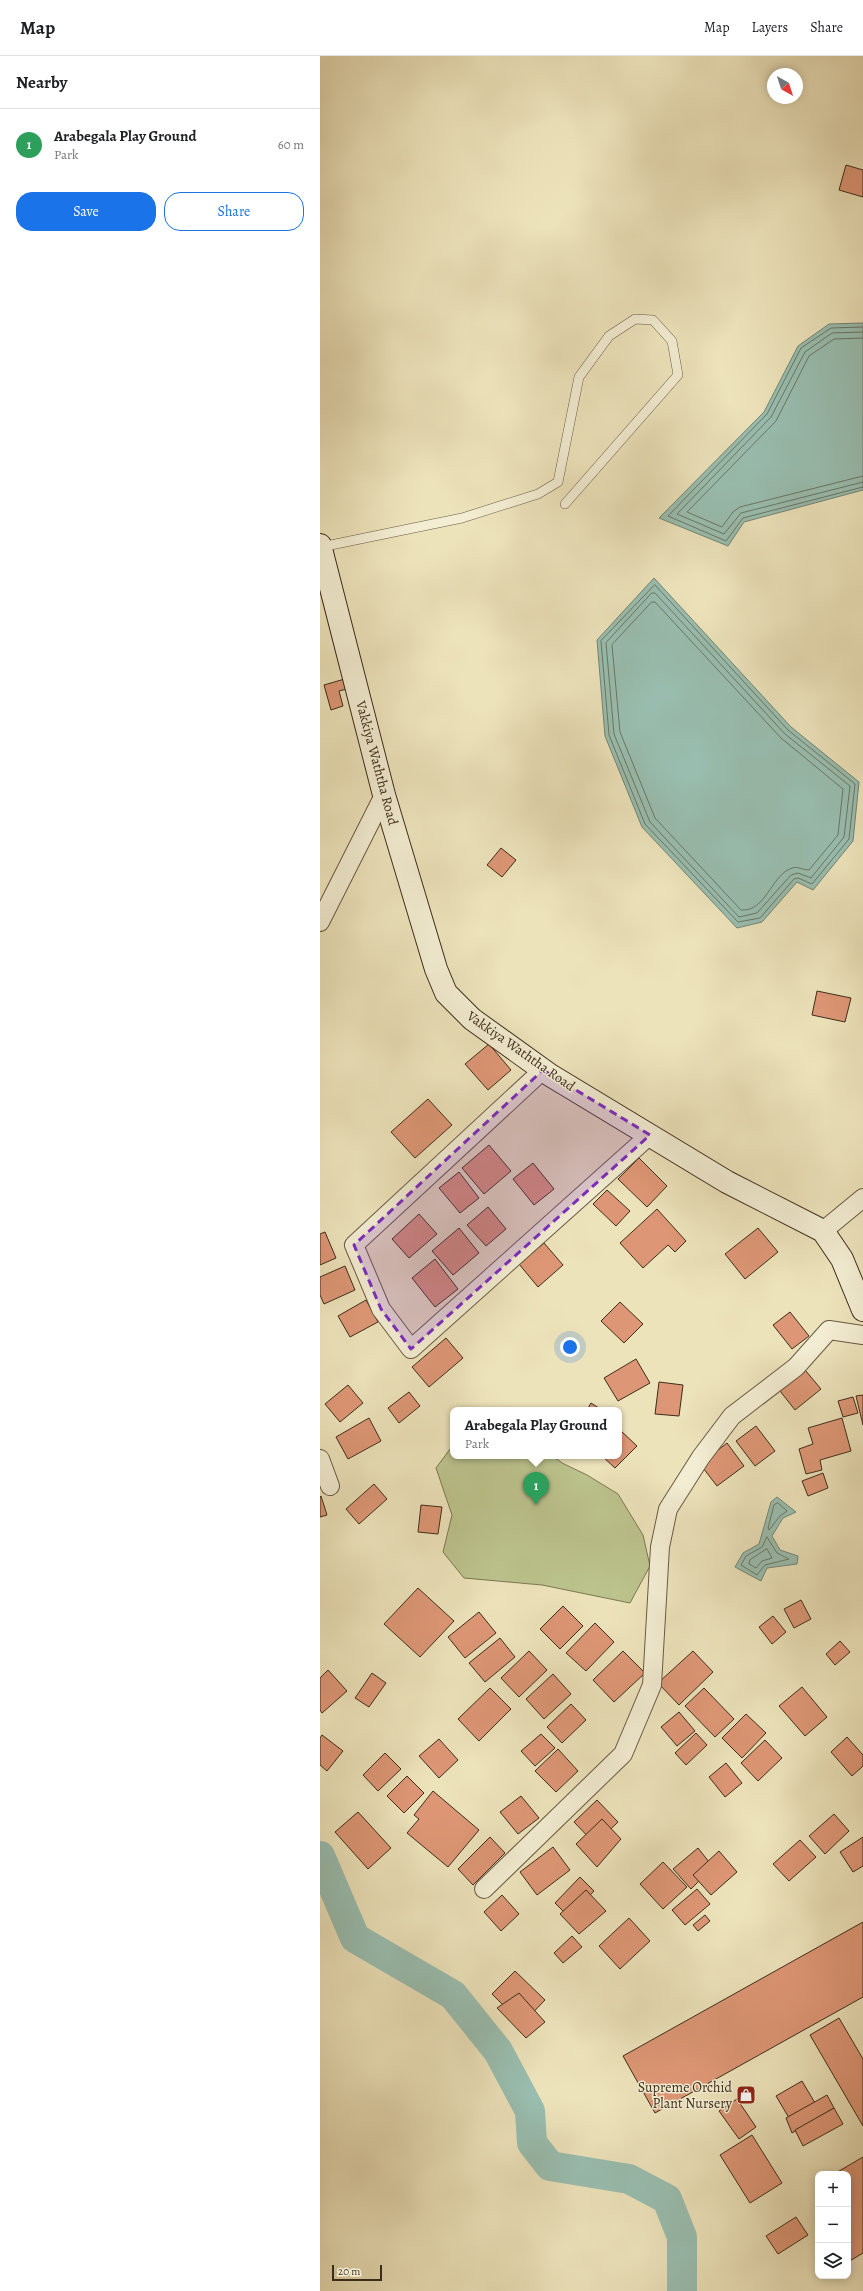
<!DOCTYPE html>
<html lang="en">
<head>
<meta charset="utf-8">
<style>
	:root { --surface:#fff; --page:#f6f6f6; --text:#202124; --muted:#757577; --line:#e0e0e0; --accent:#1a73e8 }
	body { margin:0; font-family:Alegreya,serif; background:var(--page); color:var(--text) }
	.controls { position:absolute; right:12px; bottom:12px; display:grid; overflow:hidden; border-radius:8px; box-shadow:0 2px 10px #0003 }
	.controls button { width:36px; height:36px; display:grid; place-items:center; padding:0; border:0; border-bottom:1px solid var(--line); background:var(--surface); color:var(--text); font:20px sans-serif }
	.compass { position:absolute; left:447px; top:12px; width:36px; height:36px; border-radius:50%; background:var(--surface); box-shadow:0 2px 10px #0003; rotate:141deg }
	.scale { position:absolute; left:12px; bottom:10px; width:50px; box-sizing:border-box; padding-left:4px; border:2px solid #3d2d1b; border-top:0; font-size:11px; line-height:14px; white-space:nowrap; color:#3d2d1b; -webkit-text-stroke:3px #f3edd3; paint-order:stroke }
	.you { position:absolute; left:250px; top:1291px; width:14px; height:14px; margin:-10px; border:3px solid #fff; border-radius:50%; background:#1a73e8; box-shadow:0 0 0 6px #1a73e833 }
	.badge { display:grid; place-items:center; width:26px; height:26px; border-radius:50%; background:var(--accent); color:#fff; font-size:13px; font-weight:700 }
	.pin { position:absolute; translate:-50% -33px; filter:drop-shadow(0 1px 2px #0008) }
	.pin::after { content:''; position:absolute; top:21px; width:14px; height:12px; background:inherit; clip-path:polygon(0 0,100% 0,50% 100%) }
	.popup { position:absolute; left:130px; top:1351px; width:172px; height:52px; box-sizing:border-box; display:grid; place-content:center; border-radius:8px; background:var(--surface); filter:drop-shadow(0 1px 3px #0005); font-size:13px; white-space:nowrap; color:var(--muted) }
	.popup b { font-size:15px; color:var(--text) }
	.popup::after { content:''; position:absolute; left:50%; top:100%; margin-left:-8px; border:8px solid transparent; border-top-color:var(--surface) }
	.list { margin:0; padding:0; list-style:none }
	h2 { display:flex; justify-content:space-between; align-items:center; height:52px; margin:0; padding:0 16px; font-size:17px }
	h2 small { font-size:13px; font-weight:400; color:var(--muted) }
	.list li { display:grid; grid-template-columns:26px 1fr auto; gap:12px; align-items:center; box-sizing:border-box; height:72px; padding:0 16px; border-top:1px solid var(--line) }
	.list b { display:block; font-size:15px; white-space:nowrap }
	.list p { margin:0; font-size:13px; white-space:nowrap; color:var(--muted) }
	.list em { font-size:13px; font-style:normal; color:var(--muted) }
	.actions { display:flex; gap:8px; padding:12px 16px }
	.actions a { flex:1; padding:9px 0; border:1px solid var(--accent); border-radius:16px; text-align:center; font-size:14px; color:var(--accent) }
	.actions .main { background:var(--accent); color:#fff }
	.icon { flex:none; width:22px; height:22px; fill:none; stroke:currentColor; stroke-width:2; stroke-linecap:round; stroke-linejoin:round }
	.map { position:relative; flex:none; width:543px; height:2235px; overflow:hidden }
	header { display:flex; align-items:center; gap:24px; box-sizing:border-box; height:56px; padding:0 20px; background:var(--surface); border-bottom:1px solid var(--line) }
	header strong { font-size:19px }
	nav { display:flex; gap:22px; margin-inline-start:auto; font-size:14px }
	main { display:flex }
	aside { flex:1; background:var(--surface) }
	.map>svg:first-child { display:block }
</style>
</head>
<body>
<header>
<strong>Map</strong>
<nav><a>Map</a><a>Layers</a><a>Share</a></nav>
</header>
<main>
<aside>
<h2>Nearby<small></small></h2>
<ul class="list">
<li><span class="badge" style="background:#2e9e5b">1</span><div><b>Arabegala Play Ground</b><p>Park</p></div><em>60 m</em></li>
</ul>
<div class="actions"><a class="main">Save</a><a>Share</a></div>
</aside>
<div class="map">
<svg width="543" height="2235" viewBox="0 0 543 2235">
	<rect width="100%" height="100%" fill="#ede3bb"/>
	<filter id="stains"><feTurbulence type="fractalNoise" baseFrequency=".005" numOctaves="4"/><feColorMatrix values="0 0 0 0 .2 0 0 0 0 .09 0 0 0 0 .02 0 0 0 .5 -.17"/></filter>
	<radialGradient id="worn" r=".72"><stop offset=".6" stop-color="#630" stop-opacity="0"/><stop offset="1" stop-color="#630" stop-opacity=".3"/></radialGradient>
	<polygon fill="#bcc38d" stroke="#7c7854" points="133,1389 133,1400 233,1400 242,1407 267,1419 298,1438 323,1479 330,1510 310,1547 222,1529 144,1522 123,1496 132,1459 116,1412"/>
	<g fill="#99beb0" stroke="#748474">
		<polygon points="543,267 543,434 424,466 408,490 339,462 444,356 478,290 509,268"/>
		<polygon points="334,522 471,671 539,726 533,785 493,834 477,826 442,866 417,872 322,771 285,680 277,584"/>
		<polygon points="457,1441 476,1456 463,1462 452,1480 460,1494 478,1500 477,1508 447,1512 441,1525 415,1511 423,1497 439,1488 451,1446"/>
	</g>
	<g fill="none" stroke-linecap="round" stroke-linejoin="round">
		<g stroke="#6b7666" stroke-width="1">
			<polyline points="543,271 511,272 481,292 447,358 348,460 406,485 423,462 543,431"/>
			<polyline points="543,276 512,277 485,296 451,361 357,458 404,478 421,457 543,426"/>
			<polyline points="543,282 514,283 489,300 456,365 367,456 402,471 413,456 420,451 543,420"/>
			<polygon points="335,529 468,674 535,728 529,783 492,828 478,822 474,823 440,862 418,866 325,768 289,679 281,585"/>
			<polygon points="332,537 335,537 465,678 530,730 524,781 491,822 478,817 471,819 437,857 419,861 330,766 294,678 286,587"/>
			<path d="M332,546H335L461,682L523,733L518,779L489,814C483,814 478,810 472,812C451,819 446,856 421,854L335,762L300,676L292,589Z"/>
			<polygon points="458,1447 467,1455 460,1460 449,1474 448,1472 454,1449"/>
			<polygon points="447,1481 457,1497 469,1503 445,1509 437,1519 421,1509 426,1500 442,1491"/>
			<polygon points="447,1493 452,1502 442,1505 436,1512 429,1508 430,1504"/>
		</g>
		<polyline stroke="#99beb0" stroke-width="30" points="0,1800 35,1882 133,1939 178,1995 210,2055 212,2087 230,2110 309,2123 347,2143 362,2181 362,2235"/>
	</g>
	<g fill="#de9776" stroke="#3d2d1b">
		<polygon points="526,109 543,114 543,141 519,134"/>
		<polygon points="28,622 31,632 19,635 23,650 11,654 4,629"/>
		<polygon points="181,792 196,804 182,821 167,809"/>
		<polygon points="497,935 531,942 525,966 492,959"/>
		<polygon points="169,988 191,1014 168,1034 145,1008"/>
		<polygon points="108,1043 132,1069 95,1102 71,1076"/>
		<polygon points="169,1089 191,1115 164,1138 142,1112"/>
		<polygon points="319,1102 347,1130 327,1151 298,1123"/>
		<polygon points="213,1107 234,1133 214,1149 193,1123"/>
		<polygon points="139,1116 159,1142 140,1157 119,1132"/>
		<polygon points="287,1134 310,1155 296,1170 273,1148"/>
		<polygon points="168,1151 186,1173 166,1190 147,1169"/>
		<polygon points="337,1153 366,1185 355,1196 348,1189 323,1212 300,1187"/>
		<polygon points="99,1158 117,1178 89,1202 72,1183"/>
		<polygon points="139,1172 159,1197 133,1219 112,1195"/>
		<polygon points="438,1172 458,1196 425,1223 405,1198"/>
		<polygon points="5,1176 16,1202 0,1209 0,1178"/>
		<polygon points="224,1187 243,1209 218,1231 199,1208"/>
		<polygon points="115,1203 138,1233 115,1251 92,1222"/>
		<polygon points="25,1210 35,1234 4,1248 0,1239 0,1221"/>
		<polygon points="46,1244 58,1266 30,1281 18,1260"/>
		<polygon points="300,1246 323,1268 304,1287 281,1265"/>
		<polygon points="470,1256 489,1280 472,1293 453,1269"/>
		<polygon points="126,1282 143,1302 109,1331 92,1311"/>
		<polygon points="316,1303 330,1327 298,1345 284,1322"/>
		<polygon points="485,1314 501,1333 475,1354 460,1335"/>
		<polygon points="339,1326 363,1329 359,1360 335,1358"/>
		<polygon points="28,1329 43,1347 20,1366 5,1348"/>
		<polygon points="89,1336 100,1350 79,1367 68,1352"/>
		<polygon points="543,1339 543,1369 536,1340"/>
		<polygon points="533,1341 538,1357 523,1361 518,1345"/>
		<polygon points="271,1347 282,1354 267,1354"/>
		<polygon points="49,1362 61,1385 28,1403 16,1381"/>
		<polygon points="522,1362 531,1395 500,1404 502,1414 486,1418 479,1393 493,1388 488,1372"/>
		<polygon points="436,1370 455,1395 435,1410 416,1385"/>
		<polygon points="299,1373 317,1390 295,1412 282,1400 299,1400"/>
		<polygon points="407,1387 424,1410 397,1430 380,1408"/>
		<polygon points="503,1417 508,1432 488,1440 482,1425"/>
		<polygon points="54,1428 67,1443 39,1468 26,1453"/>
		<polygon points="1,1440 7,1459 0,1461 0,1441"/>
		<polygon points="101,1449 122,1451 118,1478 98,1476"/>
		<polygon points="98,1532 134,1565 100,1601 64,1568"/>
		<polygon points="481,1544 491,1563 474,1572 464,1553"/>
		<polygon points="243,1550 263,1570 240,1593 220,1573"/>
		<polygon points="159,1556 176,1577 145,1602 128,1581"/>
		<polygon points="453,1560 466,1576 452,1588 439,1571"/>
		<polygon points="275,1567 294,1586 266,1615 246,1597"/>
		<polygon points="180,1582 195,1601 165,1626 149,1607"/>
		<polygon points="520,1585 530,1596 515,1609 506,1598"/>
		<polygon points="209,1595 227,1614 199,1641 181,1622"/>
		<polygon points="303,1595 325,1617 294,1646 273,1624"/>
		<polygon points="373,1595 393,1616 359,1649 338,1627"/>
		<polygon points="8,1614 27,1635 2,1657 0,1654 0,1622"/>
		<polygon points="52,1617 66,1627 49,1651 35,1642"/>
		<polygon points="233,1618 251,1638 224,1663 206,1643"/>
		<polygon points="482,1631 507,1661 485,1680 459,1650"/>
		<polygon points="170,1632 191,1653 159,1685 138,1663"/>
		<polygon points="384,1632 414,1663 395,1681 365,1650"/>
		<polygon points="251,1648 266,1664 242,1687 227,1671"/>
		<polygon points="359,1656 375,1675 357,1690 341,1671"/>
		<polygon points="426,1658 446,1677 422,1702 402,1682"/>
		<polygon points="376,1677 387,1689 366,1709 355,1697"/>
		<polygon points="221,1678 235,1692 215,1710 201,1695"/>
		<polygon points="2,1679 23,1695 7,1715 0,1709 0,1682"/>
		<polygon points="527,1681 543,1699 543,1710 532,1720 511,1696"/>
		<polygon points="119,1683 138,1704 119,1722 99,1700"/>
		<polygon points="445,1684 462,1702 438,1725 421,1707"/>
		<polygon points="238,1693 258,1715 236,1736 215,1715"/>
		<polygon points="65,1697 81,1713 58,1735 43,1719"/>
		<polygon points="406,1707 422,1727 405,1741 389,1721"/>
		<polygon points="87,1720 104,1737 84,1757 67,1740"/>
		<polygon points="113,1735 159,1774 128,1811 87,1777 99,1763 94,1759"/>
		<polygon points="201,1740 219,1762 198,1778 180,1756"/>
		<polygon points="277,1744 298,1766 275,1788 254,1766"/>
		<polygon points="38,1756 71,1792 48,1813 15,1776"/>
		<polygon points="514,1758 529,1775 505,1798 489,1780"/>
		<polygon points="282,1763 301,1783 277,1811 256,1788"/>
		<polygon points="170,1781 185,1797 153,1829 138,1813"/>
		<polygon points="543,1781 543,1810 533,1816 520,1796"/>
		<polygon points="480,1784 496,1801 469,1825 453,1808"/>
		<polygon points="233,1791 250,1814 217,1839 200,1816"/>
		<polygon points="378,1792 393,1811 371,1833 353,1813"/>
		<polygon points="399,1795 417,1816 391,1839 373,1819"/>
		<polygon points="343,1806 367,1831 343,1853 320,1828"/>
		<polygon points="260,1821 274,1835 249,1861 235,1847"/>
		<polygon points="377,1833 390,1848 365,1869 352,1854"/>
		<polygon points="266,1834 286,1855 259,1878 240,1858"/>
		<polygon points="182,1839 199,1858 181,1875 164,1856"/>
		<polygon points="385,1859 390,1865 378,1875 373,1869"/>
		<polygon points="309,1862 330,1885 300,1913 279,1890"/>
		<polygon points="543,1866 543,1941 335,2057 303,2000"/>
		<polygon points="252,1880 262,1891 243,1907 234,1897"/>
		<polygon points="195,1915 225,1944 202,1968 172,1938"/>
		<polygon points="199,1937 225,1966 206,1982 177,1952"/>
		<polygon points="519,1962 543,2003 543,2070 490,1979"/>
		<polygon points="482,2025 498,2052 472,2067 456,2040"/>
		<polygon points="507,2039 514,2052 472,2077 466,2062"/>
		<polygon points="417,2043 436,2071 419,2083 399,2055"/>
		<polygon points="514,2052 523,2068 483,2090 475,2074"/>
		<polygon points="432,2079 462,2127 430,2147 400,2099"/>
		<polygon points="543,2101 543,2197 528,2206 528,2118 514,2118"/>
		<polygon points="476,2161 488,2179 458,2198 446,2180"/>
	</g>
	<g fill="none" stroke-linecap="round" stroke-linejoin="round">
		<defs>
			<polyline id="lane" points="1,491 142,462 218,438 238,426 259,321 289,280 315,263 333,264 352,285 358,319 245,448"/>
			<g id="street">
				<polyline points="0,866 64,739"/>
				<polyline points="223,1014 34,1189 61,1253 91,1293 330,1079"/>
				<polyline points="503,1175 543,1142"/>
				<polyline points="0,1403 10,1430"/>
				<polyline points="164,1833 303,1698 332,1629 340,1491 348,1453 381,1401 412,1360 476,1311 509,1274 543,1279"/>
			</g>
			<polyline id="secondary" points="0,489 64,739 116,913 126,937 152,963 230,1019 407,1126 503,1175 522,1203 543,1254"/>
		</defs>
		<use href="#lane" stroke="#695a43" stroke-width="10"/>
		<use href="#street" stroke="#695a43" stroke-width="20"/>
		<use href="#secondary" stroke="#3d2d1b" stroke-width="24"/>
		<use href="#lane" stroke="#f3edd3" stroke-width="9"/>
		<use href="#street" stroke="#f3edd3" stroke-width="18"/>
		<use href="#secondary" stroke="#f3edd3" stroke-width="22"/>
	</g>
	<path fill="#7b2cbf" fill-opacity="0.2" stroke="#7b2cbf" stroke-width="3" stroke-dasharray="8 5" stroke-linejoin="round" d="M223,1014L330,1079L91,1293L61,1253L34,1189Z"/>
	<defs>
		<symbol id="shop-square" viewBox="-11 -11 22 22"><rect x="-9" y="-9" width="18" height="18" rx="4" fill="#8f2418" stroke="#f3edd3"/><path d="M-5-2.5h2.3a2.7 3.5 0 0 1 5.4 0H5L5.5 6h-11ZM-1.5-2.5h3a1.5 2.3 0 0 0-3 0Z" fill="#fff"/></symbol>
	</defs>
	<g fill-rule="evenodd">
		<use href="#shop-square" x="415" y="2028" width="22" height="22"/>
	</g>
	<g text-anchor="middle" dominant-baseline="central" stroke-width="3" stroke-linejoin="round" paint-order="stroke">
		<g font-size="14" fill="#3d2d1b" stroke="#f3edd3">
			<text transform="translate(57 707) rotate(75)">Vakkiya Waththa Road</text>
			<text transform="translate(201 995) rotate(35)">Vakkiya Waththa Road</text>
		</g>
		<g font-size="14" fill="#3d2d1b" stroke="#f3edd3" text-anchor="end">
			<text x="412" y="2031">Supreme Orchid<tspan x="412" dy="16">Plant Nursery</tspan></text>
		</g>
	</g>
	<rect width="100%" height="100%" filter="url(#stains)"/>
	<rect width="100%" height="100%" fill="url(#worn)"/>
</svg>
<div class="controls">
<button>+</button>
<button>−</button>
<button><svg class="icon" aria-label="layers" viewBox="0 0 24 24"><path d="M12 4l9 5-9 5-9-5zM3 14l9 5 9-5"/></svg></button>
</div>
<svg class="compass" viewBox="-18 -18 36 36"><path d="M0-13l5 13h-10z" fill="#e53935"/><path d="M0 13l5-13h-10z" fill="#757577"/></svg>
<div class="scale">20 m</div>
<div class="you"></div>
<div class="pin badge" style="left:216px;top:1449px;background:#2e9e5b">1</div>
<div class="popup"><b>Arabegala Play Ground</b>Park</div>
</div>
</main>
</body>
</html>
